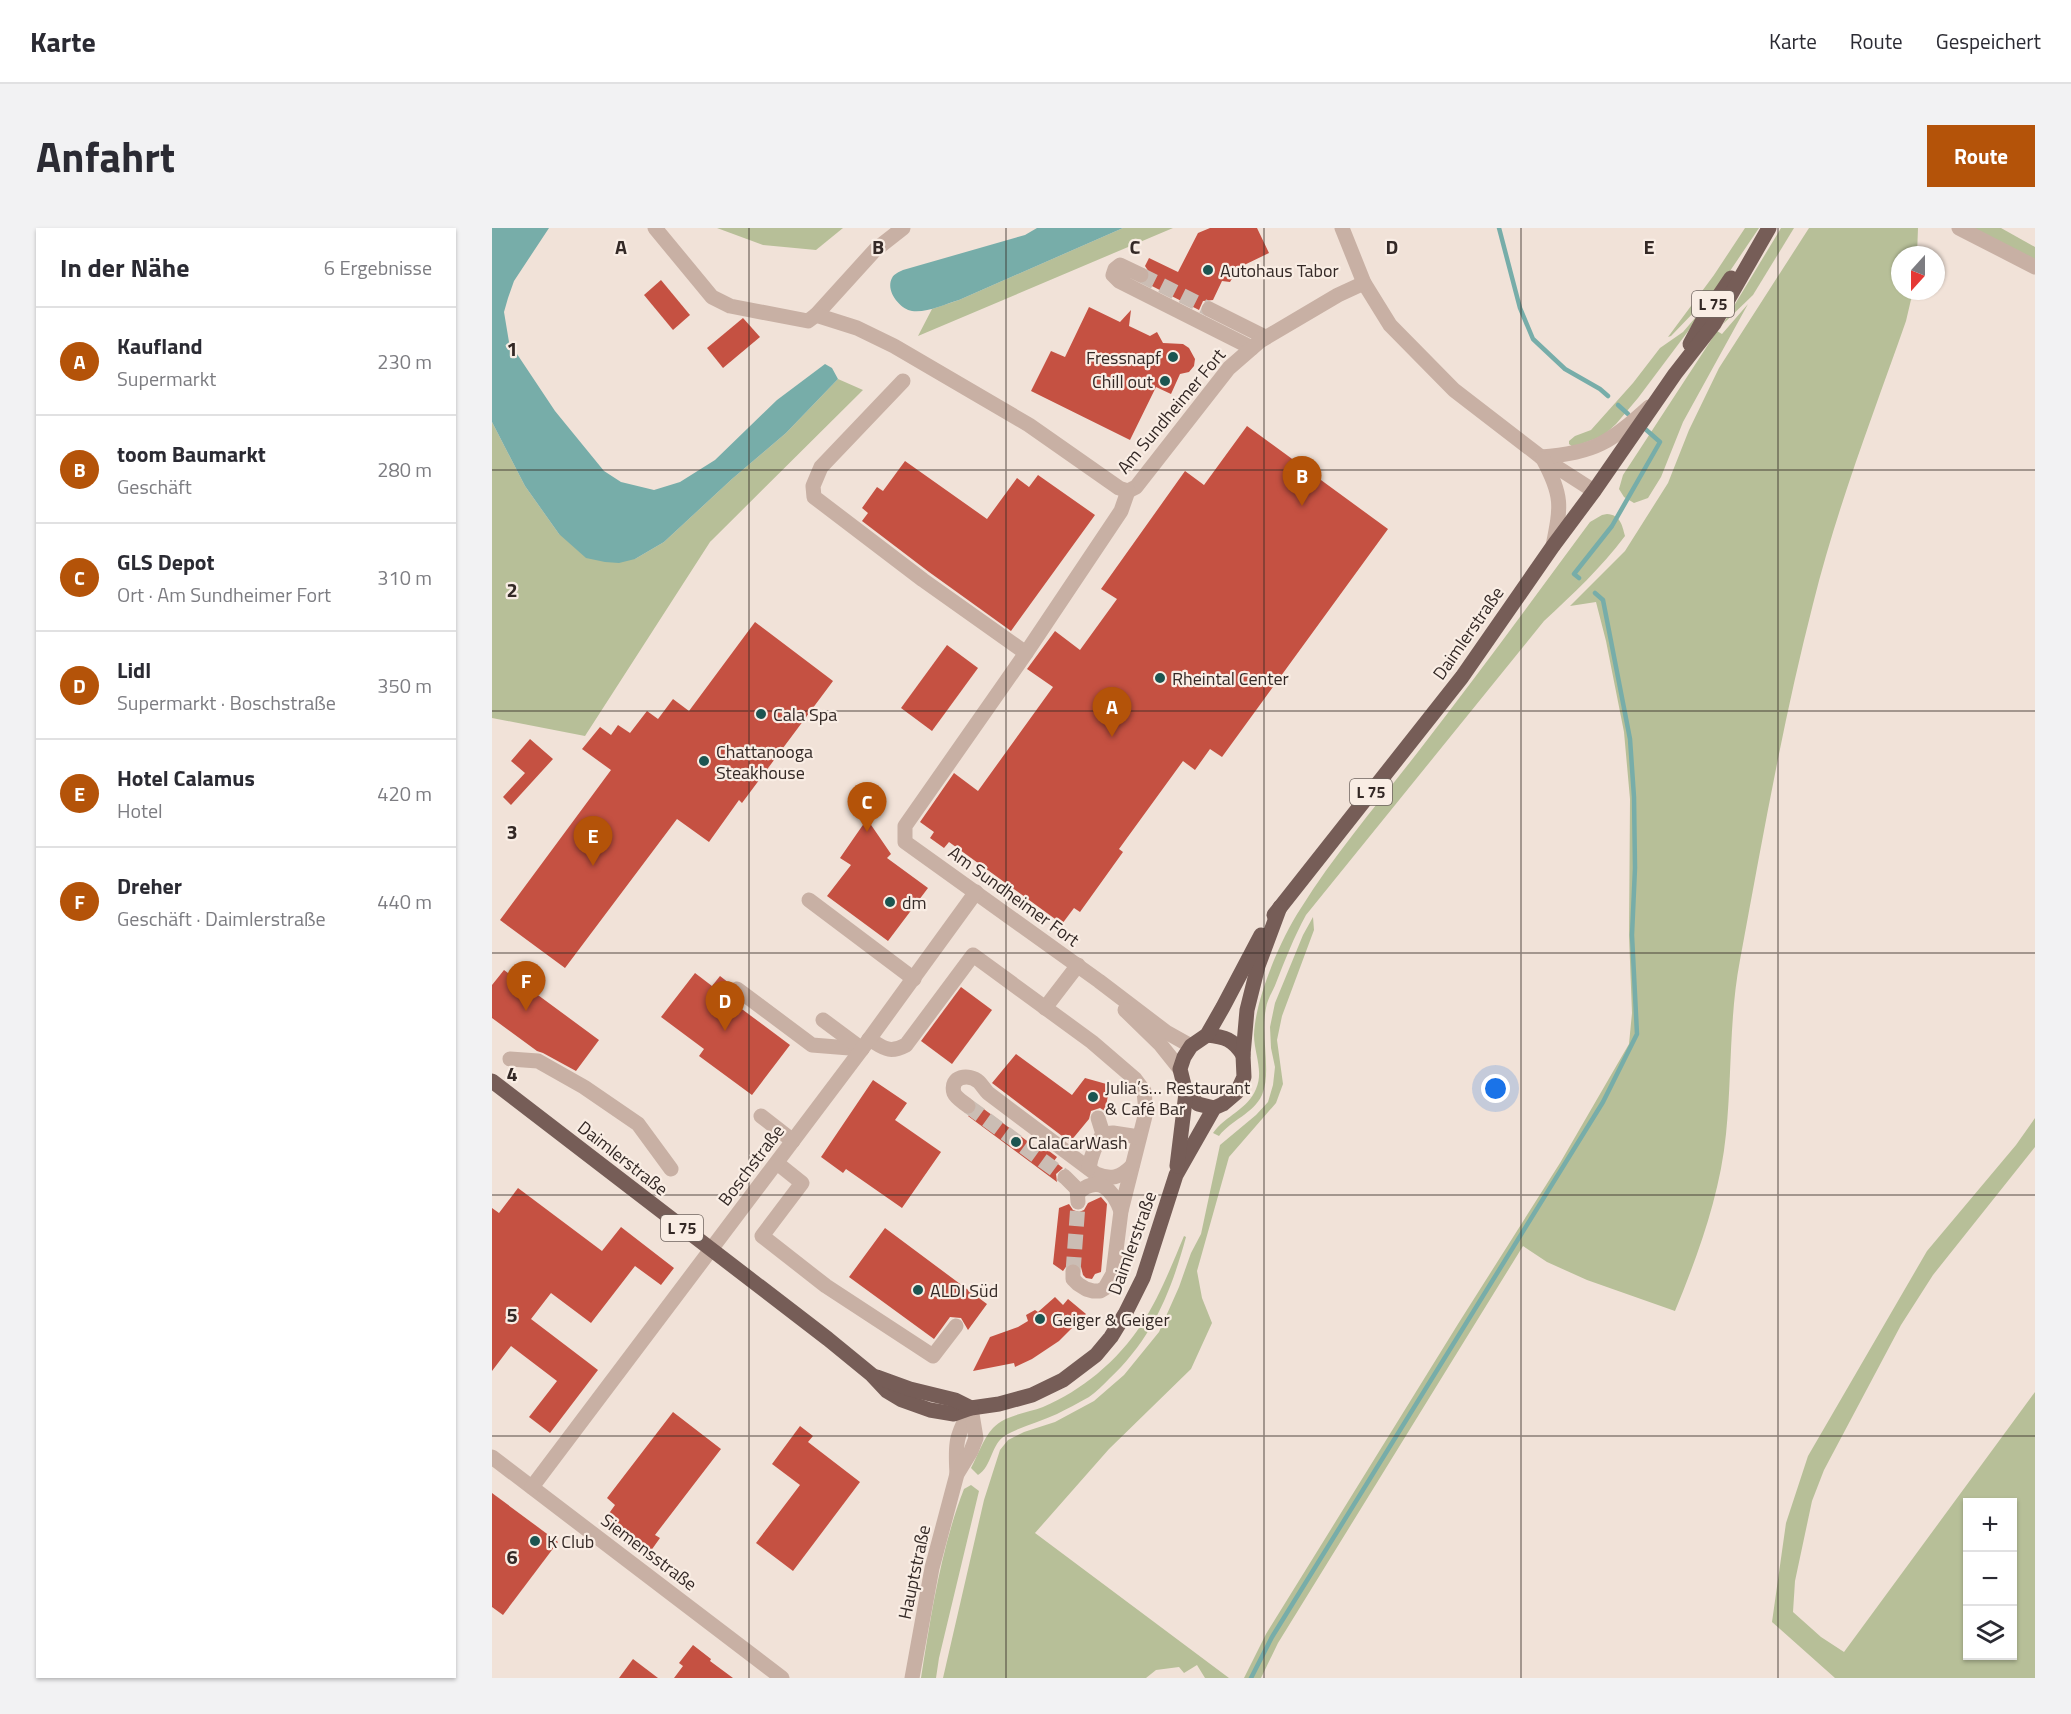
<!DOCTYPE html>
<html lang="de">
<head>
<meta charset="utf-8">
<style>
	:root { --surface:#fff; --page:#f2f2f3; --text:#2b2b33; --muted:#7c7c81; --line:#e1e1e2; --accent:#b45309 }
	body { margin:0; font-family:"Titillium Web",sans-serif; background:var(--page); color:var(--text) }
	.controls { position:absolute; right:18px; bottom:18px; display:grid; overflow:hidden; border-radius:0px; box-shadow:0 2px 4px #0004 }
	.controls button { width:54px; height:54px; display:grid; place-items:center; padding:0; border:0; border-bottom:2px solid var(--line); background:var(--surface); color:var(--text); font:30px sans-serif }
	.compass { position:absolute; left:1399px; top:18px; width:54px; height:54px; border-radius:50%; background:var(--surface); box-shadow:0 2px 4px #0004; rotate:201deg }
	.you { position:absolute; left:1004px; top:861px; width:21px; height:21px; margin:-15px; border:4px solid #fff; border-radius:50%; background:#1a73e8; box-shadow:0 0 0 9px #1a73e833 }
	.badge { display:grid; place-items:center; width:39px; height:39px; border-radius:50%; background:var(--accent); color:#fff; font-size:20px; font-weight:700 }
	.pin { position:absolute; translate:-50% -50px; filter:drop-shadow(0 2px 3px #0008) }
	.pin::after { content:''; position:absolute; top:32px; width:21px; height:18px; background:inherit; clip-path:polygon(0 0,100% 0,50% 100%) }
	.list { margin:0; padding:0; list-style:none }
	h2 { display:flex; justify-content:space-between; align-items:center; height:78px; margin:0; padding:0 24px; font-size:26px }
	h2 small { font-size:20px; font-weight:400; color:var(--muted) }
	.list li { display:grid; grid-template-columns:39px 1fr auto; gap:18px; align-items:center; box-sizing:border-box; height:108px; padding:0 24px; border-top:2px solid var(--line) }
	.list b { display:block; font-size:22px; white-space:nowrap }
	.list p { margin:0; font-size:20px; white-space:nowrap; color:var(--muted) }
	.list em { font-size:20px; font-style:normal; color:var(--muted) }
	.icon { flex:none; width:33px; height:33px; fill:none; stroke:currentColor; stroke-width:2; stroke-linecap:round; stroke-linejoin:round }
	.map { position:relative; flex:none; width:1543px; height:1450px; overflow:hidden; border-radius:0px }
	header { display:flex; align-items:center; gap:36px; box-sizing:border-box; height:84px; padding:0 30px; background:var(--surface); border-bottom:2px solid var(--line) }
	header strong { font-size:28px }
	nav { display:flex; gap:33px; margin-inline-start:auto; font-size:21px }
	.intro { display:flex; align-items:center; justify-content:space-between; box-sizing:border-box; height:144px; padding:0 36px }
	h1 { margin:0; font-size:42px }
	.button { padding:15px 27px; border-radius:0px; background:var(--accent); color:#fff; font-size:21px; font-weight:700 }
	main { display:flex; gap:36px; padding:0 36px }
	aside { flex:1; background:var(--surface); border-radius:0px; box-shadow:0 2px 4px #0004 }
	.map>svg:first-child { display:block }
</style>
</head>
<body>
<header>
<strong>Karte</strong>
<nav><a>Karte</a><a>Route</a><a>Gespeichert</a></nav>
</header>
<div class="intro"><h1>Anfahrt</h1><a class="button">Route</a></div>
<main>
<aside>
<h2>In der Nähe<small>6 Ergebnisse</small></h2>
<ul class="list">
<li><span class="badge">A</span><div><b>Kaufland</b><p>Supermarkt</p></div><em>230 m</em></li>
<li><span class="badge">B</span><div><b>toom Baumarkt</b><p>Geschäft</p></div><em>280 m</em></li>
<li><span class="badge">C</span><div><b>GLS Depot</b><p>Ort · Am Sundheimer Fort</p></div><em>310 m</em></li>
<li><span class="badge">D</span><div><b>Lidl</b><p>Supermarkt · Boschstraße</p></div><em>350 m</em></li>
<li><span class="badge">E</span><div><b>Hotel Calamus</b><p>Hotel</p></div><em>420 m</em></li>
<li><span class="badge">F</span><div><b>Dreher</b><p>Geschäft · Daimlerstraße</p></div><em>440 m</em></li>
</ul>
</aside>
<div class="map">
<svg width="1543" height="1450" viewBox="0 0 1543 1450">
	<rect width="100%" height="100%" fill="#f1e2d8"/>
	<g fill="#b7bf98" fill-rule="evenodd">
		<polygon points="225,0 351,0 324,22 271,17"/>
		<polygon points="631,0 681,0 426,108 440,81 467,72"/>
		<polygon points="1253,0 1267,0 1211,83 1205,81 1179,108 1176,109 1222,47"/>
		<polygon points="1289,0 1302,0 1261,67 1231,96"/>
		<path d="M1317,0H1426L1425,27H1408V63H1421L1414,93C1381,187 1345,279 1321,376C1291,493 1270,613 1248,732C1237,790 1240,848 1234,906C1228,967 1206,1027 1183,1083L1095,1052L1055,1034L1031,1018L786,1415L769,1450H752L774,1406L966,1096L1068,935L1137,816L1140,785L1137,708L1138,571L1132,504L1114,413L1104,374L1078,378L1133,323L1176,255L1197,202L1227,140Z"/>
		<polygon points="1475,0 1509,0 1543,19 1543,34"/>
		<polygon points="1256,76 1191,194 1169,249 1156,270 1142,275 1132,269 1127,261 1131,247 1225,103 1230,106"/>
		<polygon points="1203,90 1206,90 1146,170 1124,196 1111,208 1081,219 1077,216 1077,213 1083,208 1099,202 1141,155 1168,120 1191,104"/>
		<polygon points="346,151 371,162 218,314 93,508 0,490 0,194 33,258 67,306 143,331 172,314 240,251 294,205"/>
		<path d="M1115,286C1128,287 1130,296 1133,308C1109,340 1081,366 1052,393L814,687C802,709 793,732 784,755C781,763 775,772 774,780C768,809 780,843 770,867C761,886 739,892 727,908L721,905C733,888 756,881 764,861C772,843 762,825 762,807C763,771 789,710 809,680C844,624 889,572 929,520C987,445 1042,370 1098,294L1110,287Z"/>
		<polygon points="821,689 822,702 790,788 785,812 791,856 784,875 737,929 705,1043 710,1070 720,1095 699,1141 617,1221 543,1305 737,1450 713,1450 705,1437 692,1445 687,1439 664,1442 654,1450 451,1450 492,1272 508,1222 516,1212 532,1204 563,1194 602,1173 632,1147 667,1104 687,1059 699,1025 709,1006 728,917 764,887 776,874 781,857 783,839 779,820 778,799 783,775 811,707"/>
		<path d="M1543,890V919L1441,1047L1409,1097L1332,1242L1320,1273L1303,1353L1301,1384L1329,1409L1352,1424L1543,1164V1450H1343L1280,1394L1294,1295L1316,1228L1435,1023L1524,917ZM1476,1274H1520V1428H1476Z"/>
		<path d="M692,1008L694,1009C679,1064 660,1111 617,1151C611,1157 604,1164 597,1169C586,1175 575,1181 565,1186C548,1194 530,1198 514,1207C499,1215 500,1239 486,1247L479,1240C486,1227 491,1211 501,1200C513,1187 535,1185 551,1179C570,1171 589,1159 605,1146C653,1106 669,1063 692,1008Z"/>
		<path d="M479,1257L487,1263L447,1430L444,1450H429C439,1387 449,1320 472,1261Z"/>
	</g>
	<g fill="#77ada9">
		<polygon points="0,0 57,0 22,53 16,70 12,84 17,114 63,183 112,243 129,254 162,262 188,254 223,232 285,172 333,136 340,140 346,151 294,205 240,251 172,314 143,331 127,335 113,334 94,330 67,306 33,258 0,194"/>
		<path d="M545,0H631L467,72C453,76 435,85 420,83C408,81 393,63 400,50C402,46 407,44 411,42L533,7Z"/>
	</g>
	<g fill="none" stroke-linecap="round" stroke-linejoin="round">
		<g stroke="#77ada9" stroke-width="4.5">
			<polyline points="1007,0 1028,80 1041,111 1073,141 1108,161 1116,168"/>
			<polyline points="1126,177 1136,186"/>
			<polyline points="1087,350 1082,346 1120,298 1168,214 1151,199"/>
			<polyline points="759,1450 780,1409 1111,874 1145,806 1140,707 1143,640 1142,569 1138,511 1111,372 1103,365"/>
		</g>
	</g>
	<g fill="#c55142">
		<polygon points="718,0 765,0 777,25 746,40 738,54 730,53 721,72 711,73 707,82 654,55 657,52 659,47 653,38 657,30 686,44 706,5"/>
		<polygon points="169,52 198,87 181,102 152,67"/>
		<polygon points="597,79 628,94 639,82 637,98 658,108 665,104 671,115 691,116 697,120 703,131 702,138 697,144 688,146 679,166 664,159 638,212 539,163 559,123 573,129"/>
		<polygon points="251,90 268,109 231,140 215,120"/>
		<polygon points="755,198 896,301 730,529 718,521 703,542 691,533 627,621 631,624 588,684 582,680 570,696 457,614 452,620 438,610 442,604 428,594 462,545 486,563 561,459 535,441 563,403 588,422 625,371 609,361 693,243 712,257"/>
		<polygon points="413,233 495,291 525,250 537,259 546,247 603,287 519,403 437,344 370,293 376,285 370,280 385,259 391,263"/>
		<polygon points="263,394 341,453 250,575 247,572 217,614 185,591 73,740 8,692 119,542 90,521 108,499 119,507 126,497 138,505 155,483 166,491 181,471 197,483"/>
		<polygon points="455,417 486,440 440,503 409,480"/>
		<polygon points="38,511 61,531 19,577 11,569 33,545 19,533"/>
		<polygon points="375,591 399,626 395,630 436,660 396,713 335,668 359,637 348,630"/>
		<polygon points="12,742 107,812 84,843 51,825 45,823 0,790 0,757"/>
		<polygon points="203,745 220,758 228,748 237,755 231,767 298,817 260,867 207,828 212,821 169,789"/>
		<polygon points="469,759 500,782 460,836 429,813"/>
		<polygon points="524,826 580,867 593,850 618,857 613,883 608,880 599,883 597,891 578,914 500,855"/>
		<polygon points="381,852 415,875 403,892 449,924 410,980 354,941 351,945 329,929"/>
		<polygon points="485,876 546,921 549,917 565,929 562,933 571,940 564,946 565,954 476,888 483,884"/>
		<polygon points="26,960 110,1023 129,999 182,1040 169,1057 143,1038 99,1095 59,1065 39,1091 106,1142 58,1205 37,1189 65,1153 19,1118 0,1143 0,980 7,985"/>
		<polygon points="609,969 615,976 609,1044 603,1046 600,1051 594,1050 591,1047 589,1039 582,1034 576,1036 571,1043 561,1036 567,980 577,976 581,982 587,984 592,982 596,975"/>
		<polygon points="393,1000 495,1076 476,1102 469,1090 458,1089 442,1111 357,1049"/>
		<polygon points="563,1069 571,1077 576,1071 594,1086 567,1113 540,1131 523,1139 522,1135 481,1143 498,1109 526,1099 536,1093 534,1087 543,1082 546,1084"/>
		<polygon points="181,1184 229,1221 163,1307 168,1310 158,1324 113,1291 123,1277 115,1270"/>
		<polygon points="308,1198 321,1208 316,1214 368,1254 301,1343 264,1315 308,1257 280,1236"/>
		<polygon points="0,1265 66,1314 11,1387 0,1379"/>
		<polygon points="201,1417 219,1431 218,1433 241,1450 182,1450 191,1438 187,1435"/>
		<polygon points="141,1431 166,1450 127,1450"/>
	</g>
	<g fill="none" stroke-linecap="round" stroke-linejoin="round">
		<g stroke="#cbbdb4" stroke-width="15" stroke-dasharray="15 8" stroke-linecap="butt">
			<polyline points="649,47 717,81"/>
			<polyline points="476,878 573,949"/>
			<polyline points="581,1044 586,976"/>
		</g>
		<g stroke="#c8b0a4" stroke-width="15">
			<polyline points="163,0 220,69 238,78 316,93 324,87 383,22 411,0"/>
			<polyline points="850,0 872,55 898,97 962,162 1049,229 1102,263"/>
			<polyline points="1467,0 1543,39"/>
			<polyline points="649,47 628,37 623,41 621,47 627,53 760,120"/>
			<polyline points="717,81 773,109"/>
			<polyline points="324,87 365,100 402,118 537,197 627,260 636,263 644,259 737,140 768,113 846,67 872,55"/>
			<polyline points="411,153 329,239 321,258 322,269 431,352 534,425"/>
			<path d="M1049,229C1104,225 1118,214 1157,179"/>
			<path d="M1051,231C1071,268 1069,278 1061,318"/>
			<polyline points="636,263 629,283 534,425 413,598 413,614 607,753 674,804 699,818"/>
			<polyline points="317,672 422,751"/>
			<polyline points="245,761 320,817 370,821"/>
			<polyline points="553,780 586,737"/>
			<polyline points="633,782 668,816 688,841"/>
			<polyline points="331,792 370,821"/>
			<path d="M377,811C392,820 397,826 414,817L481,727L600,814L643,851L652,863L654,884L629,983L621,1046L613,1060L608,1063H601L594,1061L586,1056L581,1051V1044"/>
			<polyline points="18,831 46,833 92,859 146,896 179,941"/>
			<path d="M476,878C471,874 464,870 462,865C457,848 477,845 487,854C490,857 493,862 496,865L604,946C619,952 628,950 640,938"/>
			<polyline points="269,888 301,913"/>
			<polyline points="606,890 611,906"/>
			<polyline points="285,935 310,955 270,1008 334,1058 441,1128 464,1098"/>
			<path d="M597,940C599,927 603,917 611,906L621,905L647,909"/>
			<polyline points="573,949 585,961 586,974"/>
			<path d="M586,965C607,946 621,962 629,983"/>
			<polyline points="0,1229 290,1450"/>
			<path d="M465,1246C463,1214 464,1209 479,1180"/>
			<polyline points="40,1259 370,821 484,664"/>
			<polyline points="420,1450 440,1340 465,1246 479,1223 484,1210 479,1180"/>
		</g>
		<g stroke="#765d57" stroke-width="15">
			<polyline points="1198,116 1212,90 1239,50"/>
			<polyline points="782,687 970,449 1061,318 1102,263 1183,146 1222,96 1277,0"/>
			<path d="M715,807C733,809 741,811 751,827"/>
			<polyline points="0,853 336,1111 380,1147 395,1163 410,1172 438,1182 462,1186 479,1180 507,1176 540,1167 571,1152 604,1127 619,1109 633,1086 651,1050 684,947 722,880 731,876 745,864 752,849 751,827 755,782 766,738 788,679"/>
			<polyline points="694,865 706,876 722,880"/>
			<polyline points="685,938 694,865 688,841 692,829 699,818 715,807 731,779 769,707"/>
			<polyline points="385,1149 418,1161 463,1172 479,1180"/>
		</g>
	</g>
	<path fill="none" stroke="#342926" stroke-width="1.5" stroke-opacity="0.55" d="M257,0V1450M514,0V1450M772,0V1450M1029,0V1450M1286,0V1450M0,242H1543M0,483H1543M0,725H1543M0,967H1543M0,1208H1543"/>
	<g fill="#1c5551" stroke="#f9ede4" stroke-width="2">
		<circle cx="716" cy="42" r="6"/>
		<circle cx="681" cy="129" r="6"/>
		<circle cx="673" cy="153" r="6"/>
		<circle cx="668" cy="450" r="6"/>
		<circle cx="269" cy="486" r="6"/>
		<circle cx="212" cy="533" r="6"/>
		<circle cx="398" cy="674" r="6"/>
		<circle cx="601" cy="869" r="6"/>
		<circle cx="524" cy="914" r="6"/>
		<circle cx="426" cy="1062" r="6"/>
		<circle cx="548" cy="1091" r="6"/>
		<circle cx="43" cy="1313" r="6"/>
	</g>
	<g text-anchor="middle" dominant-baseline="central" stroke-width="4.5" stroke-linejoin="round" paint-order="stroke">
		<g fill="#f9ede4" stroke="#6f645f" stroke-width="1.5">
			<rect x="1200" y="63" width="42" height="26" rx="4.5"/>
			<rect x="858" y="551" width="42" height="26" rx="4.5"/>
			<rect x="169" y="987" width="42" height="26" rx="4.5"/>
		</g>
		<g font-size="16" font-weight="bold" fill="#342926">
			<text x="1221" y="76">L 75</text>
			<text x="879" y="564">L 75</text>
			<text x="190" y="1000">L 75</text>
		</g>
		<g font-size="18" fill="#342926" stroke="#f9ede4" text-anchor="start">
			<text x="728" y="42">Autohaus Tabor</text>
			<text x="669" y="129" text-anchor="end">Fressnapf</text>
			<text x="661" y="153" text-anchor="end">Chill out</text>
			<text x="680" y="450">Rheintal Center</text>
			<text x="281" y="486">Cala Spa</text>
			<text x="224" y="523">Chattanooga<tspan x="224" dy="21">Steakhouse</tspan></text>
			<text x="410" y="674">dm</text>
			<text x="613" y="859">Julia’s… Restaurant<tspan x="613" dy="21">&amp; Café Bar</tspan></text>
			<text x="536" y="914">CalaCarWash</text>
			<text x="438" y="1062">ALDI Süd</text>
			<text x="560" y="1091">Geiger &amp; Geiger</text>
			<text x="55" y="1313">K Club</text>
		</g>
		<g font-size="18" fill="#342926" stroke="#f9ede4">
			<text transform="translate(679 183) rotate(-50)">Am Sundheimer Fort</text>
			<text transform="translate(976 405) rotate(-55)">Daimlerstraße</text>
			<text transform="translate(522 668) rotate(36)">Am Sundheimer Fort</text>
			<text transform="translate(131 930) rotate(38)">Daimlerstraße</text>
			<text transform="translate(259 937) rotate(-53)">Boschstraße</text>
			<text transform="translate(640 1015) rotate(-70)">Daimlerstraße</text>
			<text transform="translate(157 1324) rotate(37)">Siemensstraße</text>
			<text transform="translate(422 1344) rotate(-78)">Hauptstraße</text>
		</g>
	</g>
	<g font-size="20" text-anchor="middle" font-weight="bold" fill="#342926" stroke="#f9ede4" stroke-width="4.5" stroke-linejoin="round" paint-order="stroke">
		<text x="129" y="26">A</text>
		<text x="386" y="26">B</text>
		<text x="643" y="26">C</text>
		<text x="900" y="26">D</text>
		<text x="1157" y="26">E</text>
		<text x="20" y="128">1</text>
		<text x="20" y="369">2</text>
		<text x="20" y="611">3</text>
		<text x="20" y="853">4</text>
		<text x="20" y="1094">5</text>
		<text x="20" y="1336">6</text>
	</g>
</svg>
<div class="controls">
<button>+</button>
<button>−</button>
<button><svg class="icon" aria-label="layers" viewBox="0 0 24 24"><path d="M12 4l9 5-9 5-9-5zM3 14l9 5 9-5"/></svg></button>
</div>
<svg class="compass" viewBox="-18 -18 36 36"><path d="M0-13l5 13h-10z" fill="#e53935"/><path d="M0 13l5-13h-10z" fill="#7c7c81"/></svg>
<div class="you"></div>
<div class="pin badge" style="left:620px;top:509px">A</div>
<div class="pin badge" style="left:810px;top:278px">B</div>
<div class="pin badge" style="left:375px;top:604px">C</div>
<div class="pin badge" style="left:233px;top:803px">D</div>
<div class="pin badge" style="left:101px;top:638px">E</div>
<div class="pin badge" style="left:34px;top:783px">F</div>
</div>
</main>
</body>
</html>
